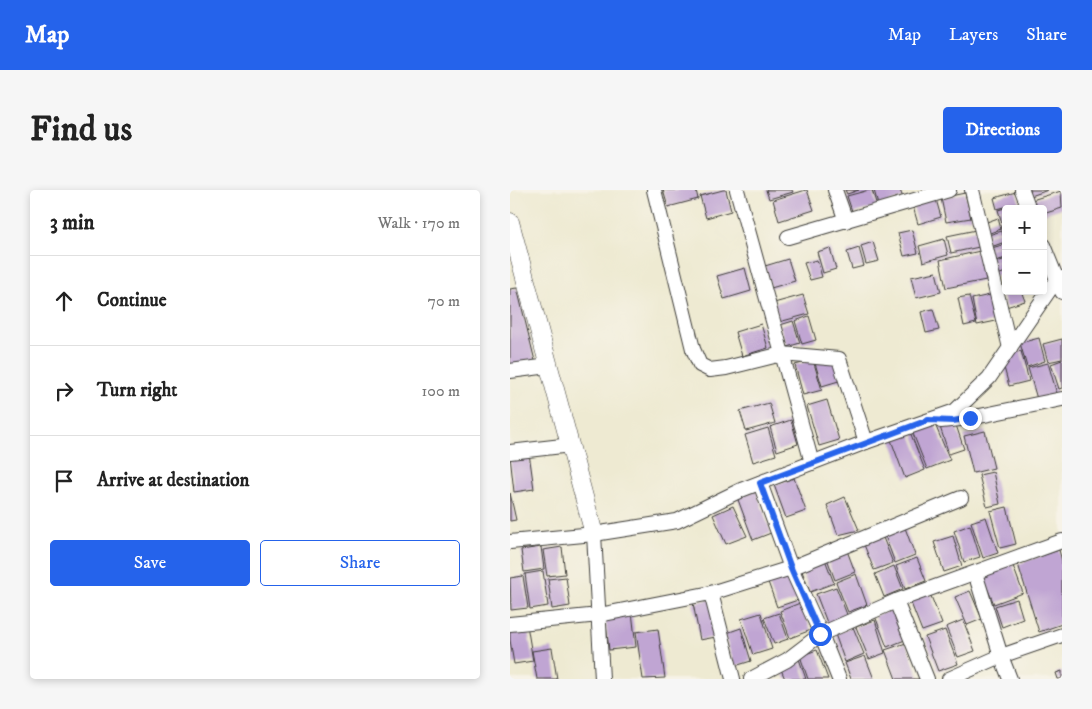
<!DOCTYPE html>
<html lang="en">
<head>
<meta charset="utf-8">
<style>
	:root { --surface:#fff; --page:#f6f6f6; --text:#222; --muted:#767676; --line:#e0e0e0; --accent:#2563eb }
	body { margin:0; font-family:"IM FELL DW Pica",serif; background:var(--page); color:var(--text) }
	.controls { position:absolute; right:15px; top:15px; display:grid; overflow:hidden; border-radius:5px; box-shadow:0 2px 8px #0003 }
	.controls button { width:45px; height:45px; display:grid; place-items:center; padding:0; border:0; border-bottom:1px solid var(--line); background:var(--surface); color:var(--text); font:25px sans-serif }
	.stop { position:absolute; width:15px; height:15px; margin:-11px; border:4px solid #2563eb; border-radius:50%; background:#fff }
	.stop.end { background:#2563eb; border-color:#fff; box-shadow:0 1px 5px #0008 }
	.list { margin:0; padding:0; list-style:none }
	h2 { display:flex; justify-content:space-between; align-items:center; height:65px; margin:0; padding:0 20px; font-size:21px }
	h2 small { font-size:16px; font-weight:400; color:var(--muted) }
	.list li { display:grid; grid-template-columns:32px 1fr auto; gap:15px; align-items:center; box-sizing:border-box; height:90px; padding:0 20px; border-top:1px solid var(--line) }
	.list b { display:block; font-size:19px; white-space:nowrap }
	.list em { font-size:16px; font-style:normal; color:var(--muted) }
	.actions { display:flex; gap:10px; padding:15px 20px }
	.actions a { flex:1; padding:11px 0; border:1px solid var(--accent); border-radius:5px; text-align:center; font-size:18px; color:var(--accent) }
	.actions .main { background:var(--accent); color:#fff }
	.icon { flex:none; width:28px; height:28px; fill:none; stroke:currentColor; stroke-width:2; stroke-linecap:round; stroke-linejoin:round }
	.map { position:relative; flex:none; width:552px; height:489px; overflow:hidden; border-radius:5px }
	header { display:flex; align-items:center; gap:30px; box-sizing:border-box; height:70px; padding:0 25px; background:var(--accent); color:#fff }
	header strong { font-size:24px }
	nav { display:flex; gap:28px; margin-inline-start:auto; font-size:18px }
	.intro { display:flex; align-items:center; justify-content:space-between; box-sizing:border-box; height:120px; padding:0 30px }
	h1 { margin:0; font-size:35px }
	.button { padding:12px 22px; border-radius:5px; background:var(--accent); color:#fff; font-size:18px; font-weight:700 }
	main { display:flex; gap:30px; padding:0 30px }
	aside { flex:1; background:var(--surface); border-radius:5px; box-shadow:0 2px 8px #0003 }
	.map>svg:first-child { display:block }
</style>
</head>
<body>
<header>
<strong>Map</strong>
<nav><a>Map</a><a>Layers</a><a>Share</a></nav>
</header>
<div class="intro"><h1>Find us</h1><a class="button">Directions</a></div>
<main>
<aside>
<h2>3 min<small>Walk · 170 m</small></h2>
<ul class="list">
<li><svg class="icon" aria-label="ahead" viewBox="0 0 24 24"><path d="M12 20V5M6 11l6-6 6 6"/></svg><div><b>Continue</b></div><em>70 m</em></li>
<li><svg class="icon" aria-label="right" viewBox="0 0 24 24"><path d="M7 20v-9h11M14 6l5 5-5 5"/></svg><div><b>Turn right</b></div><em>100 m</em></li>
<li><svg class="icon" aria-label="arrive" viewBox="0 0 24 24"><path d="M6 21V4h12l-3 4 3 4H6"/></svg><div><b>Arrive at destination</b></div></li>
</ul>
<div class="actions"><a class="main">Save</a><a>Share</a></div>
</aside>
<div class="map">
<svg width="552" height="489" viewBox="0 0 552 489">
	<rect width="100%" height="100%" fill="#f7f3e8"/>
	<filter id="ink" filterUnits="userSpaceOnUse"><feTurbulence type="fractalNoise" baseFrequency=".02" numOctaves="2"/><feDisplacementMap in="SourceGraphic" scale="10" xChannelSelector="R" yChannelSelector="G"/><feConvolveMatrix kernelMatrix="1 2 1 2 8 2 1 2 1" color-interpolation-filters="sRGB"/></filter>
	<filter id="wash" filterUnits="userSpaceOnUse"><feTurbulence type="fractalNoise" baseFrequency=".0096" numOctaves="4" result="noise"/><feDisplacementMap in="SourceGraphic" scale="20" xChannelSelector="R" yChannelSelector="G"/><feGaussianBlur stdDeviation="1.12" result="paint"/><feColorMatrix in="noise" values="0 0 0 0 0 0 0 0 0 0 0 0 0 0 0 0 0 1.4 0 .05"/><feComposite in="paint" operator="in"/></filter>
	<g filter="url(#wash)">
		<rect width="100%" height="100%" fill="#eeead2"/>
		<g id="blocks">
			<g fill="#c0a5d3">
				<polygon points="153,0 186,0 188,9 158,17"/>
				<polygon points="213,0 216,0 221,21 196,28 190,6"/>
				<polygon points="256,0 282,0 283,2 259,9"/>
				<polygon points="296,0 297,0 304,20 269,31 263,10"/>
				<polygon points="335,0 349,0 337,4"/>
				<polygon points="359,0 362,0 367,16 343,24 337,6"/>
				<polygon points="364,0 390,0 393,8 368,15"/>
				<polygon points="516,0 538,0 518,7"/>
				<polygon points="551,1 552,18 533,24 533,19 524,19 522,10"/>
				<polygon points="506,2 510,13 487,19 484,8"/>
				<polygon points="455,3 461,28 436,32 431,8"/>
				<polygon points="425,6 431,27 408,34 402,13"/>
				<polygon points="510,14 511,19 496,19 496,32 492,33 488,20"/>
				<polygon points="488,28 491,39 477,44 474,33"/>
				<polygon points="402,40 408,63 394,66 388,43"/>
				<polygon points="466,40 469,57 441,63 437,46"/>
				<polygon points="492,41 495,52 478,58 475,46"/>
				<polygon points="434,49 438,65 413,72 409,56"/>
				<polygon points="363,52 369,71 356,74 351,56"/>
				<polygon points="496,54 496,68 482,72 478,59"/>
				<polygon points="320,58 326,79 313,83 307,62"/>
				<polygon points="349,58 354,76 342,79 337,62"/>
				<polygon points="470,61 476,90 436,98 430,70"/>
				<polygon points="278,69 285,91 261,98 255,76"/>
				<polygon points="496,69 496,82 484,86 481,74"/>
				<polygon points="307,70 312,87 300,90 294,73"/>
				<polygon points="235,78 241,101 214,109 207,86"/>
				<polygon points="426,82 431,102 406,108 401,87"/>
				<polygon points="7,98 25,171 0,177 0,99"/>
				<polygon points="496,98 496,101 511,101 515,111 496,117 491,100"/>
				<polygon points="293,105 299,124 269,132 264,113"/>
				<polygon points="480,105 486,131 467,135 462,109"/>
				<polygon points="459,106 466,133 454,136 448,108"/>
				<polygon points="423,119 429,140 416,143 411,122"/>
				<polygon points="299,126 306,150 292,154 285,131"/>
				<polygon points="283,131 290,153 277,157 270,135"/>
				<polygon points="251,134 258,158 232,166 225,142"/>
				<polygon points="529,148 535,171 517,177 510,153"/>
				<polygon points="552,149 552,169 538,172 533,154"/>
				<polygon points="511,161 519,191 499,196 491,166"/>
				<polygon points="324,164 332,190 312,196 304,170"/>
				<polygon points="303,170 312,200 293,205 285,175"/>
				<polygon points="552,170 552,198 549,199 541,174"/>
				<polygon points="538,173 547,204 527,209 518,178"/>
				<polygon points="317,210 329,250 309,256 297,216"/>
				<polygon points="259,213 265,233 236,241 230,221"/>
				<polygon points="281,230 288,254 267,261 260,237"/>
				<polygon points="424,232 440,270 417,279 402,241"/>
				<polygon points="445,232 454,259 439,264 430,237"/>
				<polygon points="258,238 266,265 243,272 235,245"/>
				<polygon points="475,241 484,278 463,283 454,246"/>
				<polygon points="400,242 415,280 395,288 381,250"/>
				<polygon points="19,263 24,299 4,302 0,266"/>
				<polygon points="483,282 490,314 477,317 469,285"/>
				<polygon points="284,288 296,321 276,328 264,295"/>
				<polygon points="246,300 261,343 243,350 227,307"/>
				<polygon points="0,303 6,330 0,331"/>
				<polygon points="335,307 349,340 328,345 317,315"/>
				<polygon points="223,316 237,346 216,354 203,325"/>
				<polygon points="497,317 506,354 490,358 480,321"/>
				<polygon points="476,327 488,363 473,368 461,332"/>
				<polygon points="394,335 405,365 385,373 374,343"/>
				<polygon points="460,335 470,367 454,372 444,341"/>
				<polygon points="372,345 383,373 364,380 353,352"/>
				<polygon points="443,346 452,376 434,382 424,352"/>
				<polygon points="31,357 34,379 14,382 11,360"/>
				<polygon points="52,357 55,384 37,386 33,360"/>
				<polygon points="336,358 345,382 325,390 316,366"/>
				<polygon points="549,360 552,371 552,434 529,442 508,374"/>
				<polygon points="314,367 324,393 300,402 290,376"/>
				<polygon points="407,368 416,391 395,399 386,376"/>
				<polygon points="502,373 513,403 484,414 472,386"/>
				<polygon points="384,376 393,399 374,407 365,384"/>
				<polygon points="33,381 38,416 20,419 15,384"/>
				<polygon points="346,384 357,415 338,422 326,392"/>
				<polygon points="279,385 288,410 267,417 258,392"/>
				<polygon points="13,386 18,418 1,420 0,388"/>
				<polygon points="56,387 60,416 42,419 38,389"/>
				<polygon points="326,397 338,427 318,435 306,404"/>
				<polygon points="419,401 432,434 412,441 399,408"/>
				<polygon points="460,401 472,429 457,435 445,407"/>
				<polygon points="203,409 211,446 190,450 183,413"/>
				<polygon points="507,409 513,429 492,437 485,416"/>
				<polygon points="290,413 301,440 280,448 270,421"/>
				<polygon points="384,419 395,450 377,457 365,426"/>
				<polygon points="122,422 126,457 99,460 95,426"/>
				<polygon points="251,423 262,459 243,465 231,429"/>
				<polygon points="269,423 278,449 264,454 254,428"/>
				<polygon points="365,430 375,463 359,469 346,437"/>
				<polygon points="453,430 465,461 448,467 436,437"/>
				<polygon points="17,435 23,471 4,474 0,450 0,438"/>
				<polygon points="343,437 354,464 335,472 325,444"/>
				<polygon points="231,438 241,471 225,476 214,444"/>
				<polygon points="148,439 155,488 133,489 126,442"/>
				<polygon points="435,440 448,474 428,481 415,447"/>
				<polygon points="396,453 410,489 386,489 375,460"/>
				<polygon points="42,458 47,489 27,489 22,461"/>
				<polygon points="307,460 318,489 298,489 290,466"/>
				<polygon points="355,466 364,489 341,489 335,473"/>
				<polygon points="289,469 296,489 275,489 270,477"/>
				<polygon points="552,481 552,489 548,489 546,483"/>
			</g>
		</g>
	</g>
	<g filter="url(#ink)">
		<use href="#blocks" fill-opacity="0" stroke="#3c3b37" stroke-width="1"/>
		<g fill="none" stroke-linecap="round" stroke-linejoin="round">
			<defs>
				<g id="minor">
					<polyline points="144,0 183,159 190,175 200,180 216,178 272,164 329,169 356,252"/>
					<polyline points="227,0 302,273"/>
					<polyline points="325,0 336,31"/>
					<polyline points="462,0 500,158"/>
					<polyline points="512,0 519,19"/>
					<polyline points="278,47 439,0"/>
					<polyline points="533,55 552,102"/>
					<polyline points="0,181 39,176"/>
					<polyline points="431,231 460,228 552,209"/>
					<polyline points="0,262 61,255"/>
					<polyline points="250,293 281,378 311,444 329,489"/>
					<polyline points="84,344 92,489"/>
					<polyline points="0,352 84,344 167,331 231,300 356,252 445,221 479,188 547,89 552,88"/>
					<polyline points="465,383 491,466 500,489"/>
					<polyline points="201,403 223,489"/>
					<polyline points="386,411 417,489"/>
					<polyline points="0,434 89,425 201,403 281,378 451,308"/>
					<polyline points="241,489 277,470 311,444 386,411 552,351"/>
					<polyline points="439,489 491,466 552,445"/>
				</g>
				<polyline id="tertiary" points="0,32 84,344"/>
			</defs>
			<use href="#minor" stroke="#3c3b37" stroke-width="16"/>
			<use href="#tertiary" stroke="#3c3b37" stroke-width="19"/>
			<use href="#minor" stroke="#fff" stroke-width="14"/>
			<use href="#tertiary" stroke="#fff" stroke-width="18"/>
		</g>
	</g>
	<g fill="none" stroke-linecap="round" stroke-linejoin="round" filter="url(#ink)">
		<polyline stroke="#2563eb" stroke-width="6" points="310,444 281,378 250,293 418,230 443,231 460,228"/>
	</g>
</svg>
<div class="controls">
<button>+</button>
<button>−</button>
</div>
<div class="stop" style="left:310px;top:444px"></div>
<div class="stop end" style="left:460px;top:228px"></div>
</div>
</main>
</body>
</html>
